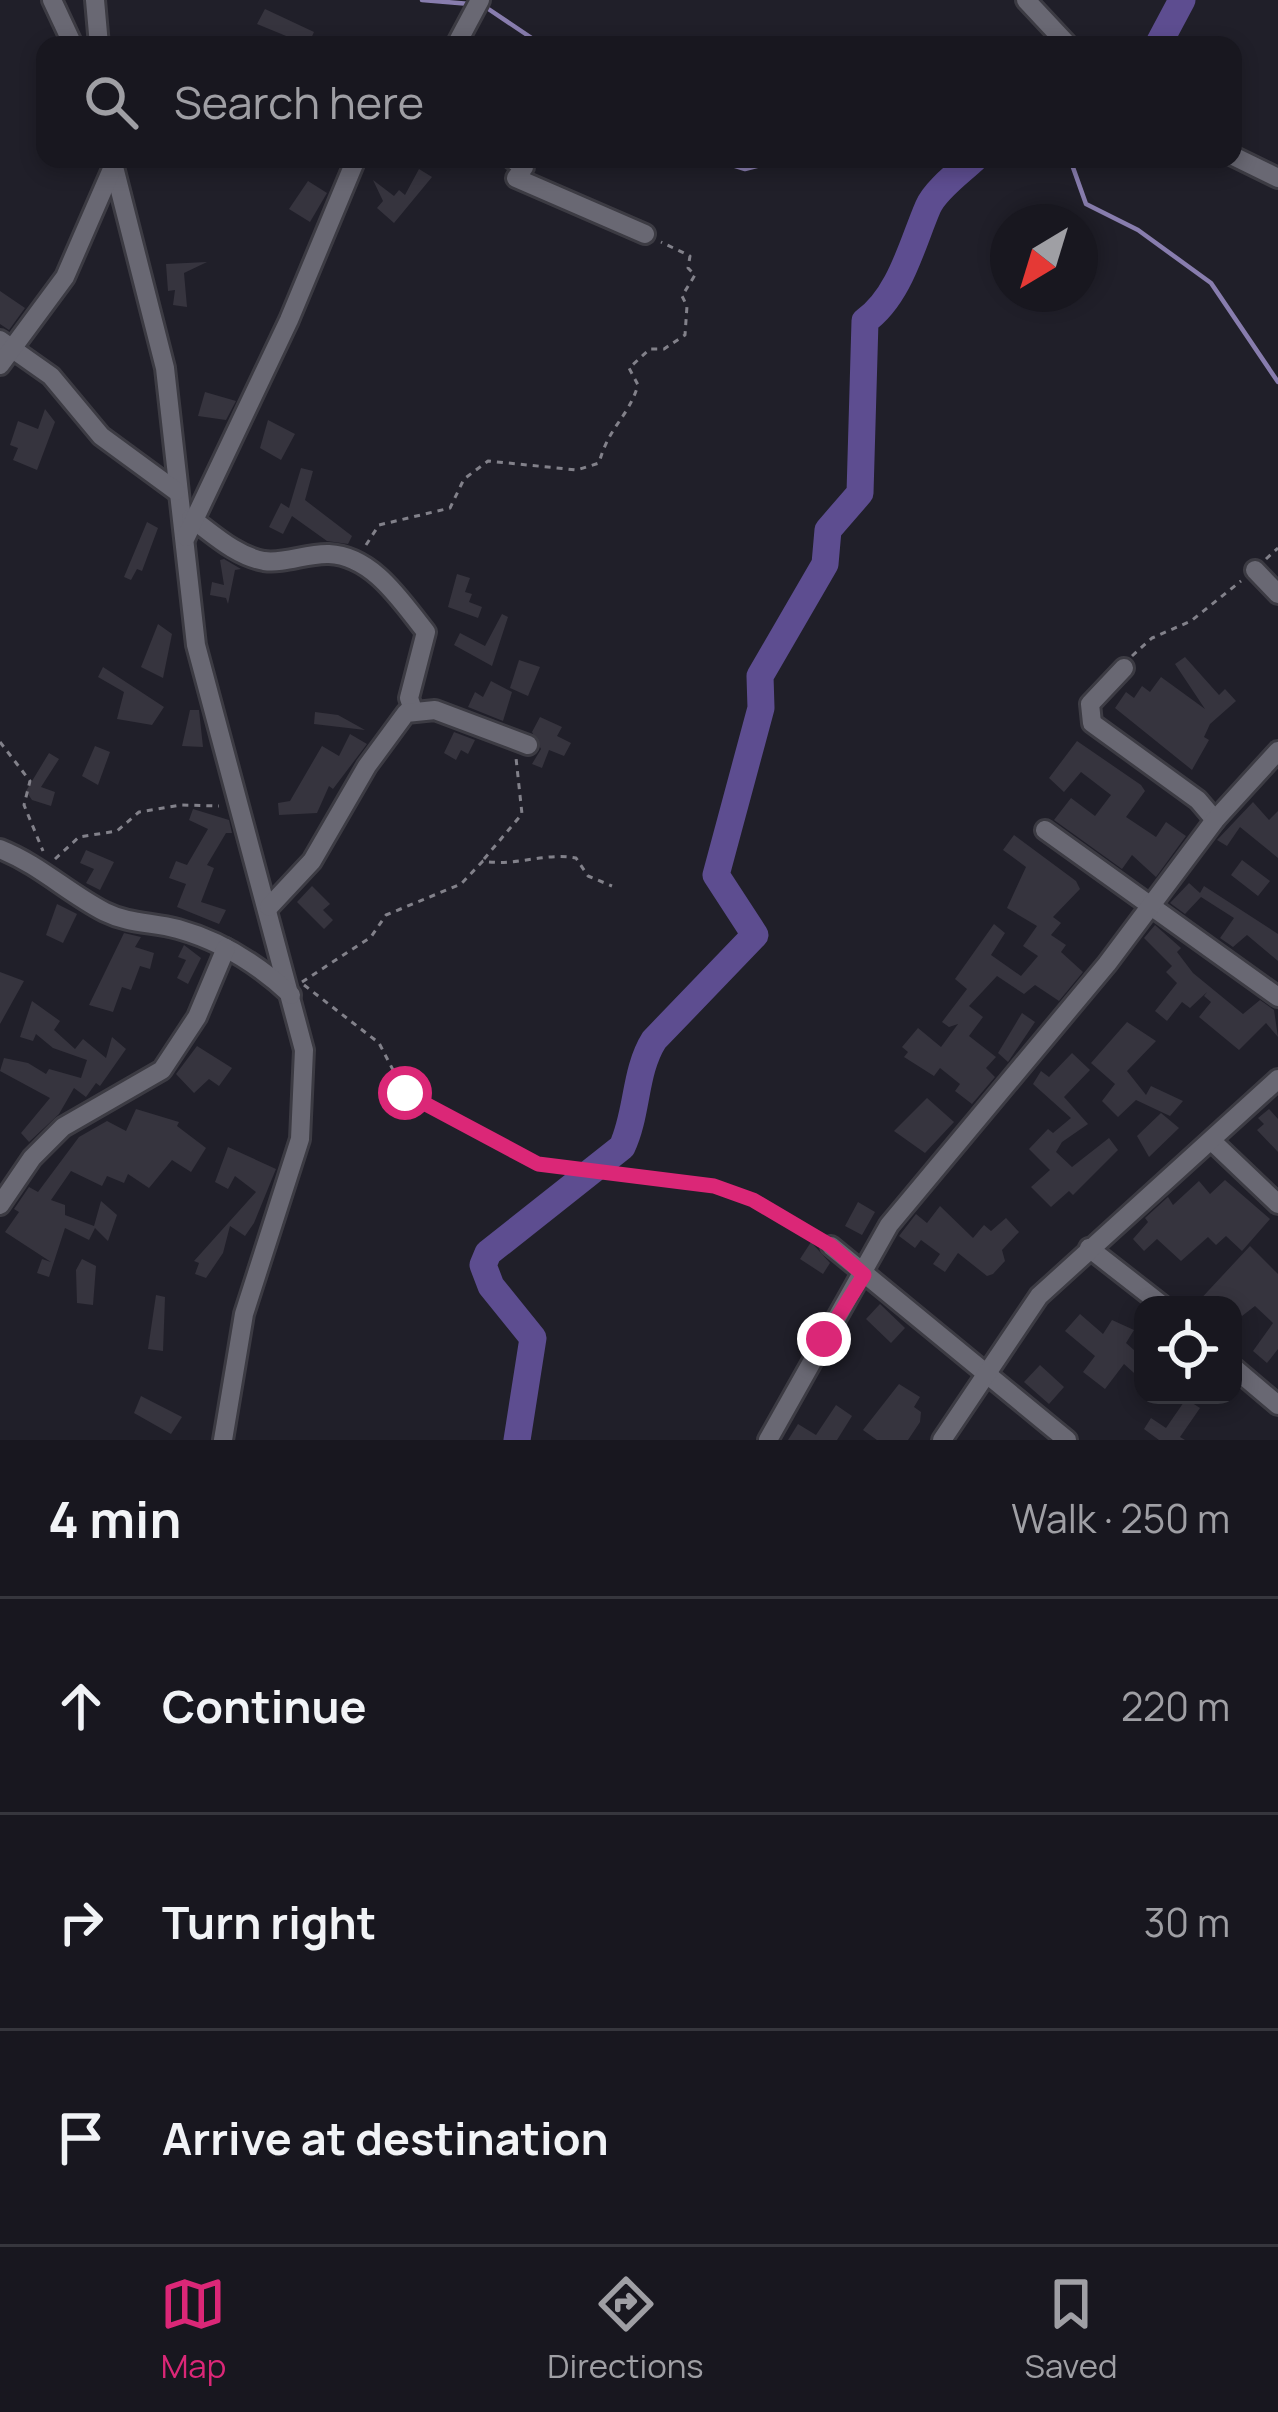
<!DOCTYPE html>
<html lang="en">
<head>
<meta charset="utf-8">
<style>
	:root { --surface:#18171f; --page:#25242c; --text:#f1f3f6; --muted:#9f9fa4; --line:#36363d; --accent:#db2777 }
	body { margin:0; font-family:Manrope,sans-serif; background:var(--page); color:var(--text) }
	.controls { position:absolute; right:36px; bottom:36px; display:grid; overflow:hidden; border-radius:24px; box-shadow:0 6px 18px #0003 }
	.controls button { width:108px; height:108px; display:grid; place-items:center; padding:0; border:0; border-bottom:3px solid var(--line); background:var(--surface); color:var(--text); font:60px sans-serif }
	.compass { position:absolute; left:990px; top:204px; width:108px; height:108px; border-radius:50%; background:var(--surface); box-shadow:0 6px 18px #0003; rotate:218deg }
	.stop { position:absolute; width:36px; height:36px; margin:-27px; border:9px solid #db2777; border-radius:50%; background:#fff }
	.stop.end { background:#db2777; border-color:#fff; box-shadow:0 3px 12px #0008 }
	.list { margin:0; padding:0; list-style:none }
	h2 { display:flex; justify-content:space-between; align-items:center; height:156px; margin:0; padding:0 48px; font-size:51px }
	h2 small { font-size:39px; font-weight:400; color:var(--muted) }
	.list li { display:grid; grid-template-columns:78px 1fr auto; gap:36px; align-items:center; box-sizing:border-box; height:216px; padding:0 48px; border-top:3px solid var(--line) }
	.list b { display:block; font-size:45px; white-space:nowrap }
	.list em { font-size:39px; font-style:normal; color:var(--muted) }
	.icon { flex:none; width:66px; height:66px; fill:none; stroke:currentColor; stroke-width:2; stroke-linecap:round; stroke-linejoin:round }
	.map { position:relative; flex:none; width:1278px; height:1440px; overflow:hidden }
	.search { position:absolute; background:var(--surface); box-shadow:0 6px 18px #0003; left:36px; right:36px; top:36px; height:132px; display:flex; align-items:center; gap:30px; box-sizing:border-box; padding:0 42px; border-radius:24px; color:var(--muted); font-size:45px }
	.sheet { height:804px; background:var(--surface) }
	nav { display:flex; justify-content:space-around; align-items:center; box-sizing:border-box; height:168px; border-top:3px solid var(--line); background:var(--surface); font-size:33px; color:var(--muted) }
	nav a { display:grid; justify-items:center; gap:6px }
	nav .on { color:var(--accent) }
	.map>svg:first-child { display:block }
</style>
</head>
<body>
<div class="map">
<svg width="1278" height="1440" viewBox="0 0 1278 1440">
	<rect width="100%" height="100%" fill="#201f29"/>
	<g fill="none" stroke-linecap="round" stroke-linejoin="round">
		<g stroke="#887dae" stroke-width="4.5">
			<polyline points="422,0 470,4"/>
			<polyline points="481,4 542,45"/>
			<polyline points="713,159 745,169 785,159"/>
			<polyline points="972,159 973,160"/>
			<polyline points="1070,159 1086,204 1138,230 1211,283 1278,382"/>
		</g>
		<g stroke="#5d4d90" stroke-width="27">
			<polyline points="1158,45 1182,0"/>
			<path d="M517,1440L533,1338L491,1286L483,1265L488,1253L622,1147C638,1113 634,1072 654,1040L755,935L716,875L761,708L760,676L825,564L828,530L860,493L865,321C900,296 912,244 928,207C935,190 960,172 974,159"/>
		</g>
	</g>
	<g fill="#36343e">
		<polygon points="265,9 314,32 308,45 257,24"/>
		<polygon points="419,169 432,177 394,223 377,208 383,201 373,180 394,196 399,190 405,195"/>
		<polygon points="308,181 327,193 310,222 289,209"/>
		<polygon points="207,262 184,273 187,307 173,305 175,290 168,291 166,264"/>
		<polygon points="0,291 25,308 9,330 0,324"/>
		<polygon points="205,392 236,401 226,420 198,416"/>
		<polygon points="45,409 55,422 37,470 13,460 18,448 10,445 18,421 38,429"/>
		<polygon points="268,420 295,434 281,460 260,448"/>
		<polygon points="301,468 313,471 305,500 352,536 348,544 327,541 292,516 283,534 269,527 281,503 289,508"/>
		<polygon points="147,522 158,528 142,571 137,569 131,580 124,577"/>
		<polygon points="224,559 241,569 235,570 228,604 226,598 210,595 212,582 224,585 220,560"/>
		<polygon points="457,574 470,578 465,592 472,594 469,602 482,607 478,618 448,607"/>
		<polygon points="502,614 508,617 492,666 454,645 460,633 485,646"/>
		<polygon points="158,624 172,634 163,678 141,667"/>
		<polygon points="1185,657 1219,695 1225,689 1236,701 1210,724 1204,737 1209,740 1192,770 1115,708 1126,692 1134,698 1142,686 1150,692 1161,677 1205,709 1175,664"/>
		<polygon points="519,660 540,667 528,696 510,688"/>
		<polygon points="103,667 164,707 152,725 117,719 124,692 98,677"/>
		<polygon points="491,681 512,692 503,721 468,707 475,692 483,697"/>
		<polygon points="190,710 199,710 203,747 182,746"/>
		<polygon points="315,712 338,715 365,730 314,724"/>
		<polygon points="540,717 562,727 557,736 571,743 564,756 549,750 542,768 532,764 541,749 532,732"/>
		<polygon points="454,732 475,740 468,754 461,750 456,760 444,753"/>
		<polygon points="350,734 367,744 333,789 329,786 317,813 279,815 278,803 290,801 322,746 339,756"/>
		<polygon points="1077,741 1141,785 1145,791 1126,817 1156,837 1166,822 1186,836 1156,877 1132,855 1122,869 1054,820 1071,798 1095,816 1111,795 1081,772 1064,792 1049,778"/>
		<polygon points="95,746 110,752 98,785 82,776"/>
		<polygon points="49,753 59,759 41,787 55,792 51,806 32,800 26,791"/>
		<polygon points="1253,802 1269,820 1278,811 1278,858 1240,827 1227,846 1217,840"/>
		<polygon points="193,809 229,820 232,833 226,833 207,865 214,868 201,902 226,910 219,924 177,907 186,884 169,878 176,861 187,865 208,829 189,820"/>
		<polygon points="1014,835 1076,881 1080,889 1053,917 1061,923 1051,935 1066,945 1061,952 1083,972 1059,1001 1035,985 1024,994 997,976 969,1006 983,1017 969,1036 996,1057 986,1068 995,1077 972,1104 955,1091 960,1084 940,1068 934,1076 904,1057 908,1052 902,1047 918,1028 941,1047 958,1024 949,1027 942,1022 967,989 955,979 994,924 1005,933 991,955 1021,976 1038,956 1023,946 1037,926 1007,908 1026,867 1003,850"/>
		<polygon points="86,850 114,862 100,890 86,883 94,869 80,863"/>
		<polygon points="1242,860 1270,881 1258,896 1231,875"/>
		<polygon points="1189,883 1200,893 1204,886 1278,934 1278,961 1247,935 1233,947 1220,938 1234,918 1201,897 1185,914 1170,903"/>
		<polygon points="312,886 330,904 323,910 333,920 324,929 297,902"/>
		<polygon points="57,904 77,914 63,943 46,935"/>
		<polygon points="1155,925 1181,948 1177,952 1193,973 1243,1014 1260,1000 1274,1010 1278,1037 1266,1023 1239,1050 1199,1017 1211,1002 1204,996 1207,992 1190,1008 1182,1002 1167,1021 1155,1011 1177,983 1166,972 1172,966 1144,938"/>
		<polygon points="124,933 141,937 135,947 154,953 150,969 140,966 131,990 122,987 113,1012 89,1005"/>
		<polygon points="184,945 201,958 188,984 177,978 186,960 178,957"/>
		<polygon points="0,972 24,981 0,1024"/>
		<polygon points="32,1001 60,1021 54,1030 75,1049 83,1039 106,1058 112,1037 126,1049 100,1086 96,1083 86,1097 74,1088 59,1114 29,1142 21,1133 50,1098 0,1071 4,1058 28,1063 46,1074 49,1069 81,1078 87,1060 53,1048 36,1034 33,1041 20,1037"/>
		<polygon points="1022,1013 1035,1022 1008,1062 998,1053"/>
		<polygon points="1127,1022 1156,1041 1127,1071 1146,1095 1151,1086 1183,1101 1170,1116 1136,1100 1118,1117 1102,1101 1115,1084 1091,1063"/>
		<polygon points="197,1046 232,1068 219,1086 209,1079 194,1093 176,1074"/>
		<polygon points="1072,1053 1090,1070 1064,1097 1088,1124 1062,1142 1056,1152 1072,1167 1109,1138 1118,1150 1073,1195 1069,1191 1051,1207 1031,1187 1050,1170 1029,1149 1048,1129 1053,1133 1071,1118 1033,1084 1041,1071 1049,1077"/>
		<polygon points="927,1098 954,1122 925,1153 894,1131"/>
		<polygon points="136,1109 179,1122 177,1126 206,1148 191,1172 172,1160 149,1188 128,1174 124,1183 107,1176 102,1186 71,1171 51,1200 65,1205 65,1215 94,1226 101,1201 117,1215 108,1241 95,1228 89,1240 65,1228 49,1277 37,1273 42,1259 51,1262 5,1232 19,1212 14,1209 29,1187 38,1192 79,1137 107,1121 126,1131"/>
		<polygon points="1269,1109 1278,1119 1278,1152 1257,1130 1264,1124 1258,1118"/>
		<polygon points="1161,1113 1179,1128 1149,1157 1137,1136"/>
		<polygon points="228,1147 276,1169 254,1223 245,1236 230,1226 223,1253 206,1278 195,1274 199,1263 194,1261 256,1192 235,1176 228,1189 215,1182"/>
		<polygon points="1225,1180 1270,1219 1242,1251 1226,1236 1216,1245 1208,1237 1181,1261 1157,1239 1144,1251 1133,1239 1148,1222 1145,1218 1168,1197 1173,1205 1199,1181 1210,1194"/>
		<polygon points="858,1202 875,1212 862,1235 845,1226"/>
		<polygon points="940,1206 973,1238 984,1225 991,1231 1006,1218 1019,1232 1002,1250 1005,1261 993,1274 987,1276 958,1253 945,1272 933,1264 940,1254 921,1240 915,1248 899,1236 916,1214 927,1223"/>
		<polygon points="811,1242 830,1263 823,1274 800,1259"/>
		<polygon points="1250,1246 1278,1274 1278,1349 1267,1363 1253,1351 1273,1323 1255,1306 1242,1316 1233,1305 1195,1305"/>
		<polygon points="82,1259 96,1266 93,1305 77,1303 76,1270"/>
		<polygon points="156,1295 165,1297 163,1351 148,1349"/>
		<polygon points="880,1304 905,1328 891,1343 866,1319"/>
		<polygon points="1080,1314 1103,1334 1112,1320 1134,1330 1126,1343 1143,1358 1143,1381 1124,1364 1105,1389 1083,1372 1095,1356 1065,1331"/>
		<polygon points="1040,1365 1064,1387 1049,1404 1024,1382"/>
		<polygon points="899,1384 920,1397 914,1407 921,1412 920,1422 908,1440 877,1440 863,1430"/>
		<polygon points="141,1396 182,1417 171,1434 134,1413"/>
		<polygon points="1186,1399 1200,1408 1180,1437 1185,1440 1159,1440 1144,1429 1151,1418 1166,1428"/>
		<polygon points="836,1405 852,1416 837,1440 788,1440 798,1424 816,1435"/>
	</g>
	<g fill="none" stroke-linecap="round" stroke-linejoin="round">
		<defs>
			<g id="minor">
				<polyline points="52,0 73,45"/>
				<polyline points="95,0 99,45"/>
				<polyline points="1026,0 1068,45"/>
				<polyline points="456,45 480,0"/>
				<polyline points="1233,156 1278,178"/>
				<polyline points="112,159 165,368 196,645 304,1050 300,1139 244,1314 223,1440"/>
				<polyline points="512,159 524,167 516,178 645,234"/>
				<polyline points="0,340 51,376 101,436 176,491"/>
				<polyline points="0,365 65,277 112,169"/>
				<path d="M191,518C213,534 236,556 264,561C285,564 307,553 329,554C374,556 403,604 426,632L409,698L413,710"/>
				<polyline points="186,537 289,320 356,159"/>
				<polyline points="1255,570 1278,594"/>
				<polyline points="1124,668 1090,704 1092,723 1198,800 1215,820"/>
				<polyline points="1045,830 1278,997"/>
				<path d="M0,849C40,865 68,893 105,912C129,924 153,922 178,929C221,941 259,965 291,995"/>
				<polyline points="269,907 312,861 367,766 406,713 435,710 528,745"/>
				<polyline points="1214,1143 1278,1204"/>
				<polyline points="0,1205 32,1158 63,1127 162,1070 197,1017 226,948"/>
				<polyline points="831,1246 1067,1440"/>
				<polyline points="1089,1248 1162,1305"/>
				<polyline points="1233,1367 1278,1405"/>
				<polyline points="768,1440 889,1225 1107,964 1215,820 1278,751"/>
				<polyline points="942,1440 1039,1296 1278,1079"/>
			</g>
		</defs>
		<use href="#minor" stroke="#3c3b43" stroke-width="24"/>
		<g stroke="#82818a" stroke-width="3" stroke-dasharray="6 6" stroke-linecap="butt">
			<path d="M366,545L379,525L450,508L464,479L488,461L577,470L599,463C609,426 628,418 638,385L629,368L650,349H664L685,335L687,306L682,296L695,275L688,268L690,256L661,242"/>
			<polyline points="1266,559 1278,548"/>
			<polyline points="1132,656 1152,638 1191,621 1241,581"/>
			<polyline points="0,742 30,781 24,805 43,851"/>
			<polyline points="55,859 79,837 117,831 139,812 181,805 219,806"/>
			<polyline points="484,859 522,814 516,758"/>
			<path d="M302,982L371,937L386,915L461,884L483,861C514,867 545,852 576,858L588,876L612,886"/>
			<polyline points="304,985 379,1043 405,1093 538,1164 714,1187 753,1200 817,1238"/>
		</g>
		<use href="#minor" stroke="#696873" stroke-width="18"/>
	</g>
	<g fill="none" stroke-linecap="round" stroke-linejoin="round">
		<polyline stroke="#db2777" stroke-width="15" points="405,1093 538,1164 714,1186 753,1200 831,1246 864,1275 824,1339"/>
	</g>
</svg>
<div class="controls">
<button><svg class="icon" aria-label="locate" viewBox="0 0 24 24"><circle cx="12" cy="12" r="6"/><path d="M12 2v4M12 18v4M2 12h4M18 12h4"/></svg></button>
</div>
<svg class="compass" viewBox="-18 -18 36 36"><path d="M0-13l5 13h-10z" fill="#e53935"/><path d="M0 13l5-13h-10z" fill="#9f9fa4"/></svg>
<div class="stop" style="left:405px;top:1093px"></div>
<div class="stop end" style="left:824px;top:1339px"></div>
<div class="search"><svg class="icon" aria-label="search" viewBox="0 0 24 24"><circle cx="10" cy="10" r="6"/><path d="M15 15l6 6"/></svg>Search here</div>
</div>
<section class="sheet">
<h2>4 min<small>Walk · 250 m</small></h2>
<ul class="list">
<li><svg class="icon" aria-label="ahead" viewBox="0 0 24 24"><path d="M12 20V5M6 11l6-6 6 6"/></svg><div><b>Continue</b></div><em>220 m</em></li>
<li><svg class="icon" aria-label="right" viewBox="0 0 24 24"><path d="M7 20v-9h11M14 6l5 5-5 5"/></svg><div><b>Turn right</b></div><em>30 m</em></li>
<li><svg class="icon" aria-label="arrive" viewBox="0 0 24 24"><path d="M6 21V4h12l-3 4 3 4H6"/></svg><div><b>Arrive at destination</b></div></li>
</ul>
</section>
<nav>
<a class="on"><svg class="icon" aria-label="map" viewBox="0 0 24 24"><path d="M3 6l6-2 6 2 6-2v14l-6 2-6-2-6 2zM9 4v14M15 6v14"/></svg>Map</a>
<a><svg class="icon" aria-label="directions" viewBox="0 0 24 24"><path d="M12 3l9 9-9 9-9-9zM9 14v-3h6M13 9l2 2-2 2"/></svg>Directions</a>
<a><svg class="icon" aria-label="saved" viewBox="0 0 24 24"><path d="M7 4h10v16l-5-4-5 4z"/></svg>Saved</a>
</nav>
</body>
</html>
